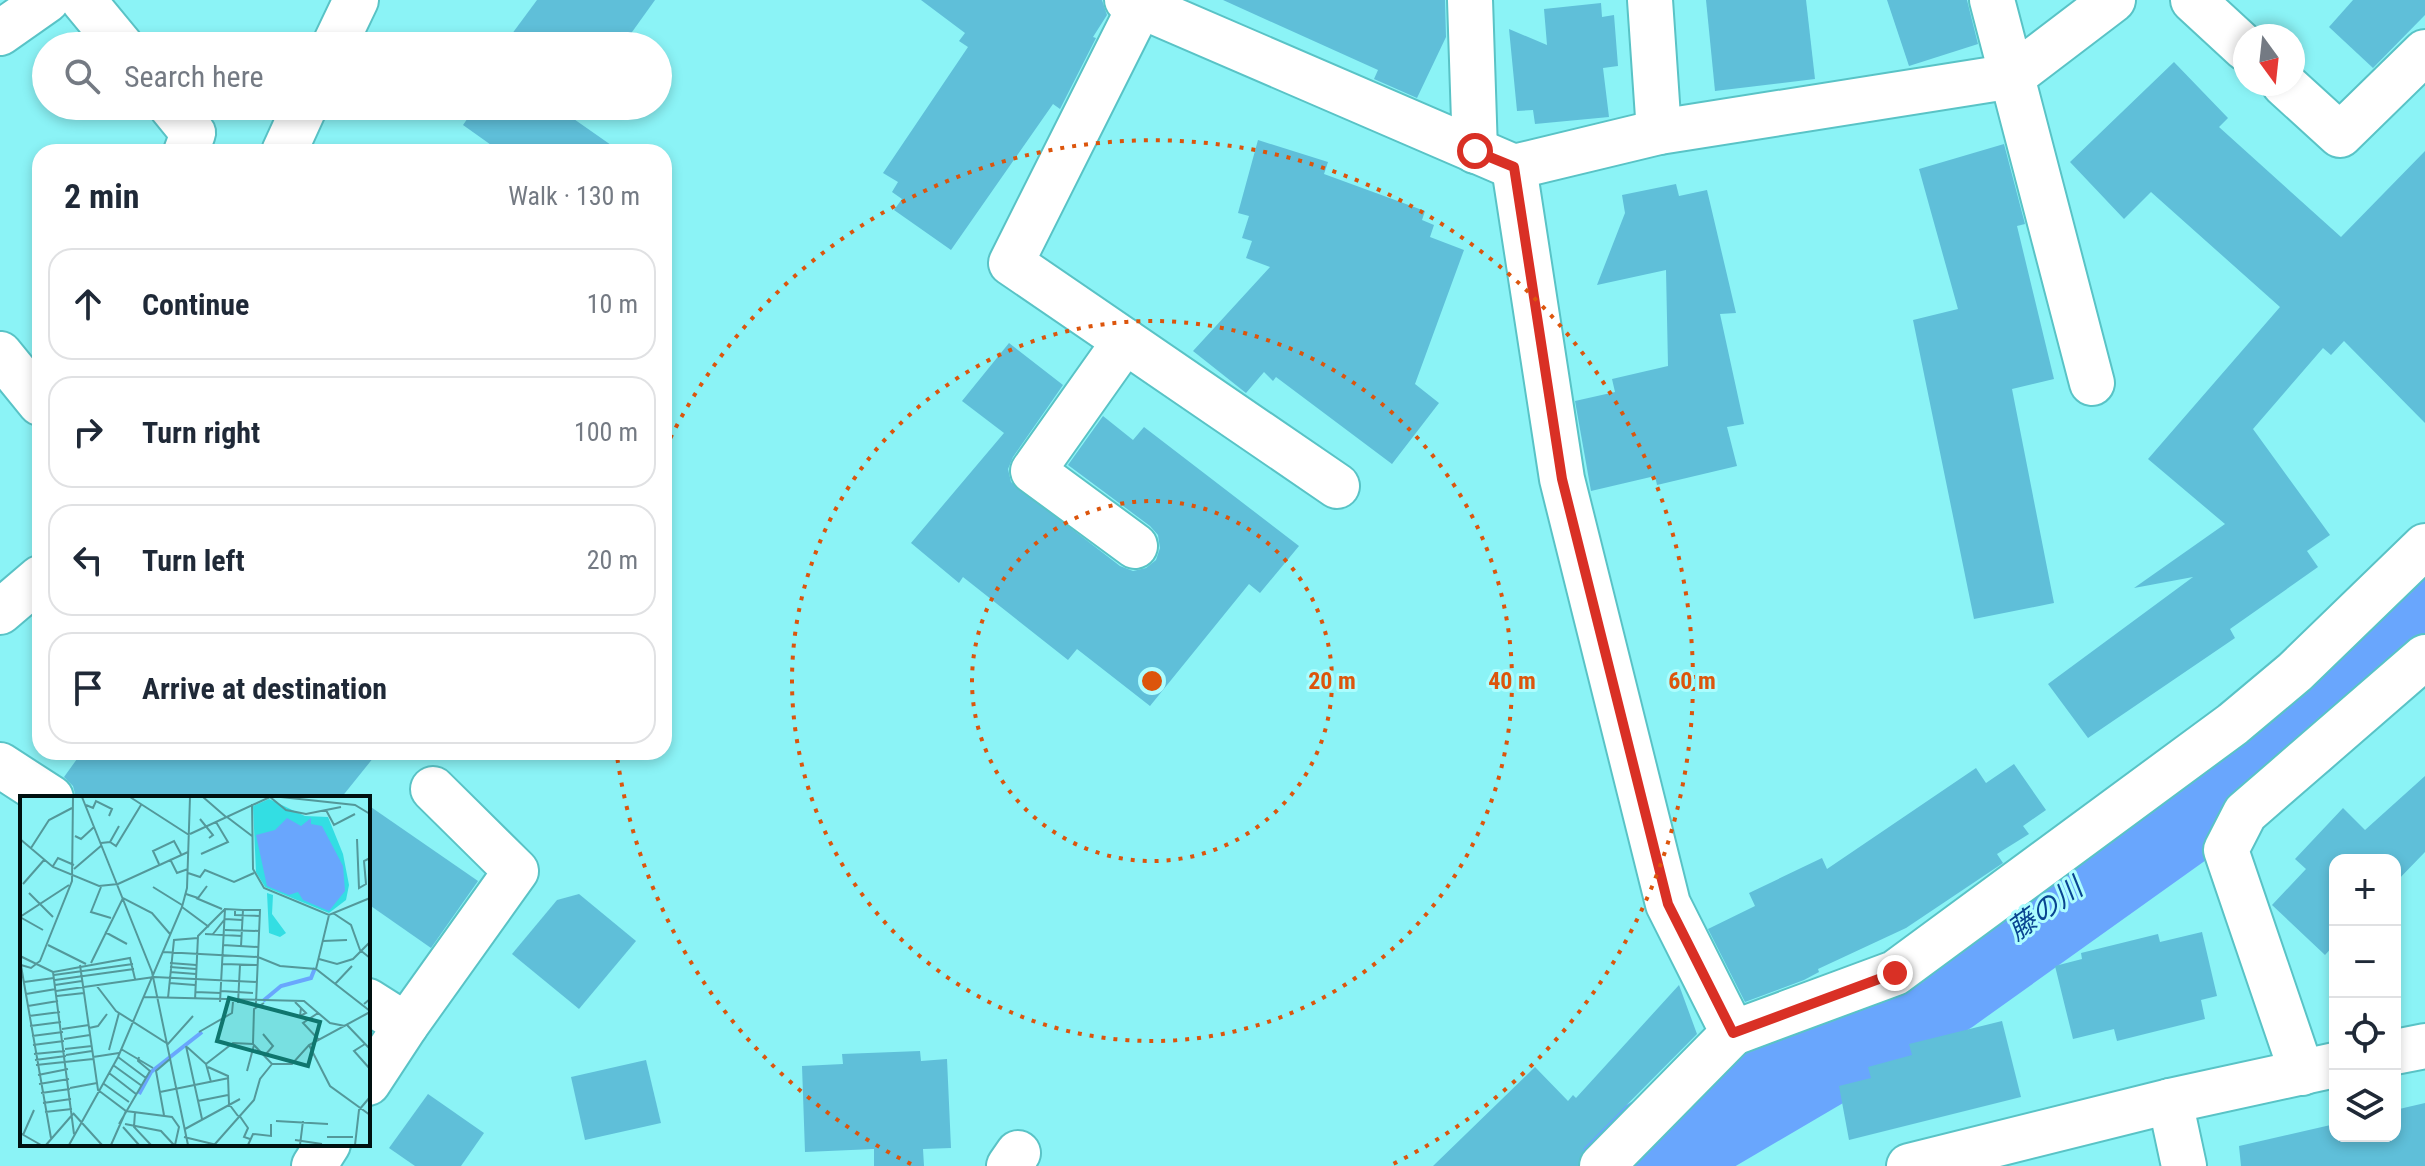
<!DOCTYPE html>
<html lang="en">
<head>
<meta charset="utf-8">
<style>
	:root { --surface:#fff; --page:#f2f2f3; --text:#1f2937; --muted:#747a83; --line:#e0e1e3 }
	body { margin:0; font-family:"Roboto Condensed","Noto Sans JP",sans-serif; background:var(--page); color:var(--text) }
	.controls { position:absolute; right:24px; bottom:24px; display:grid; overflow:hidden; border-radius:16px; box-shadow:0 4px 12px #0003 }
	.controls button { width:72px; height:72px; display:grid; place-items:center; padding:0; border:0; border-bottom:2px solid var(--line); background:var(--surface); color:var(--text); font:40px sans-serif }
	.compass { position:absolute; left:2233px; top:24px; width:72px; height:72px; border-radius:50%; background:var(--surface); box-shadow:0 4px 12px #0003; rotate:165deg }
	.stop { position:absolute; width:24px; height:24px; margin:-18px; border:6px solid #d93025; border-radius:50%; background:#fff }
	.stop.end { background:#d93025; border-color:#fff; box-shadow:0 2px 8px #0008 }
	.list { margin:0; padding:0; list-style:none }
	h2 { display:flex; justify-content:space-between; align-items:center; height:104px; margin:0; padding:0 32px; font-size:34px }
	h2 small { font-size:26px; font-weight:400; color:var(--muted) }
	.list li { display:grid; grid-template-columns:52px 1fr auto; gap:24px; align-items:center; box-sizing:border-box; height:112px; margin:0 16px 16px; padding:0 16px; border:2px solid var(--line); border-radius:24px }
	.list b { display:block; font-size:30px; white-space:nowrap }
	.list em { font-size:26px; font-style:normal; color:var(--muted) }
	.icon { flex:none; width:44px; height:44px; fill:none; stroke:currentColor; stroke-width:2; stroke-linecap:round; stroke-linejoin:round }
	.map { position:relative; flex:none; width:2425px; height:1166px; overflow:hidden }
	.search { position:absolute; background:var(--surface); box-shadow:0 4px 12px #0003; left:32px; top:32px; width:640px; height:88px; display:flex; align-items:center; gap:20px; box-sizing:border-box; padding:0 28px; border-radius:44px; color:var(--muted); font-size:30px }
	.panel { position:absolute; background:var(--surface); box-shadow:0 4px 12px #0003; left:32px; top:144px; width:640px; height:616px; border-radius:24px }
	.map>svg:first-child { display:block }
</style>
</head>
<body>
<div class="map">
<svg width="2425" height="1166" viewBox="0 0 2425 1166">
	<rect width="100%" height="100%" fill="#8bf3f6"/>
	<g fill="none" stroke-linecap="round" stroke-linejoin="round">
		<polyline stroke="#69a6fd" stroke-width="108" points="1629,1166 1941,983 2295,730 2425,604"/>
	</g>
	<g fill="#5fbfd9">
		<polygon points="537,0 655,0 622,46 503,46"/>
		<polygon points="921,0 1102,0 1107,15 1093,37 1096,38 1060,109 1053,104 951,250 894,210 902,199 892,192 898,182 883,173 968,47 959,41 965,33"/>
		<polygon points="1223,0 1445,0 1446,37 1417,98 1374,79 1378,70"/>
		<polygon points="1706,0 1806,0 1815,79 1715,91"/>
		<polygon points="1887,0 1967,0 1978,44 1909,66"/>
		<polygon points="2353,0 2425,0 2425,15 2373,68 2329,27"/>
		<polygon points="1601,3 1602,17 1614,15 1618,66 1603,68 1609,117 1535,124 1533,110 1517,111 1509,29 1547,45 1544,9"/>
		<polygon points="2174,62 2228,118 2219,127 2341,237 2425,151 2425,423 2344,341 2331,355 2323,348 2253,429 2330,535 2307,551 2318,567 2230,629 2235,638 2088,738 2048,684 2193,577 2134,588 2225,524 2148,459 2280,307 2151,192 2124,219 2070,162"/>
		<polygon points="463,106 579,106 571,117 621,152 501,152 463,125 472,112"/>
		<polygon points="1258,140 1328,162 1324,174 1425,211 1422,220 1434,225 1430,237 1464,250 1415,384 1439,403 1392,464 1276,377 1273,381 1264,372 1246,393 1193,351 1270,267 1246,258 1252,241 1242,238 1249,216 1238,213"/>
		<polygon points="2004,144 2025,224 2017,226 2054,379 2012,389 2054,603 1974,619 1913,320 1958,309 1919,169"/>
		<polygon points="1676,184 1679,196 1707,190 1736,313 1720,314 1744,424 1727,427 1737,466 1657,485 1655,476 1591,491 1575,401 1615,392 1612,379 1668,366 1666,270 1597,285 1625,213 1622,195"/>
		<polygon points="1009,343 1063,385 1013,457 1008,469 1011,482 1120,566 1133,571 1146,568 1156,560 1160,548 1158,535 1150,526 1068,465 1103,416 1133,440 1144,427 1299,546 1260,593 1249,584 1150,706 1077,649 1068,660 963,577 959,583 911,543 1004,433 962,401"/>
		<polygon points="82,752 378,752 341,798 76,798 73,786 64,777"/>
		<polygon points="2014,764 2046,810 2023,826 2029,834 1997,854 2003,863 1906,928 1818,969 1819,972 1804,980 1745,1002 1708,929 1755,906 1749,893 1822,858 1827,869 1976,768 1986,783"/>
		<polygon points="2425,776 2425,852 2395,883 2395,860 2335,860 2335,944 2325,955 2272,905 2306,869 2295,859 2343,808 2365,830"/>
		<polygon points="368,805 478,881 431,948 368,904"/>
		<polygon points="579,894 636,941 579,1009 512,954 557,900"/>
		<polygon points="2202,932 2217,996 2201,1000 2205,1019 2117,1041 2114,1029 2073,1039 2055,966 2082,959 2081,953 2158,934 2160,942"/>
		<polygon points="1679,985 1697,1034 1584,1148 1578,1166 1433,1166 1535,1067 1568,1101 1573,1095 1576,1098"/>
		<polygon points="2002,1021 2021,1097 1849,1140 1839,1086 1871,1078 1868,1067 1912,1055 1909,1044"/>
		<polygon points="920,1051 921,1061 947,1059 951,1148 923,1149 924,1166 874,1166 874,1149 805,1152 802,1066 843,1064 842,1054"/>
		<polygon points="646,1060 661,1123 585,1140 571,1077"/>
		<polygon points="428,1094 484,1133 461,1166 415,1166 389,1148"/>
		<polygon points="2425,1103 2425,1166 2241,1166 2239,1146 2335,1124 2335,1136 2395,1136 2395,1110"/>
	</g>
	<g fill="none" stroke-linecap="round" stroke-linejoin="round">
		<defs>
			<g id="minor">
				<polyline points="83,0 121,46"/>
				<polyline points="1127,0 1514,167 1659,132 2013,76 2113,0"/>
				<polyline points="1470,0 1475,151"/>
				<polyline points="1650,0 1659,132"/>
				<polyline points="1992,0 2092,383"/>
				<polyline points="2193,0 2245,48"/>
				<polyline points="1140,6 1011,263 1337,486"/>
				<polyline points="0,33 47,0"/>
				<polyline points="334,46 356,0"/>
				<polyline points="2284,84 2340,135 2425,52"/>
				<polyline points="171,106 193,133 186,152"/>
				<polyline points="284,152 305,106"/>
				<polyline points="1514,167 1562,479 1668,904 1733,1033 1602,1166"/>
				<polyline points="1125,341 1033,471 1135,546"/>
				<polyline points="0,354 40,403"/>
				<polyline points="0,612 40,578"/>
				<polyline points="0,765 51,798"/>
				<polyline points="368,1001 406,1025 368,1083"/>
				<polyline points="406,1025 516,871 433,789"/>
				<polyline points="1733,1033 1895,973 2233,724 2295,672 2425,546"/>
				<polyline points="2395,1052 2425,1046"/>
				<polyline points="2302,1073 2226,850 2245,813 2425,657"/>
				<polyline points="2170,1101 2184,1166"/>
				<polyline points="314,1166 328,1144"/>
				<polyline points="1009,1166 1018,1153"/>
				<polyline points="1909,1166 2170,1101 2335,1065"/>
			</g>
		</defs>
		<use href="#minor" stroke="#59c3c6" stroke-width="48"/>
		<use href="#minor" stroke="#fff" stroke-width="44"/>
	</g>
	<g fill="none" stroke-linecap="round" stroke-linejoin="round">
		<polyline stroke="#d93025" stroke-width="10" points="1475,151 1514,167 1562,479 1668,904 1733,1033 1895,973"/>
	</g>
	<g fill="none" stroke="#dc550c" stroke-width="4" stroke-dasharray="4 8">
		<circle cx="1152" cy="681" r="180"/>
		<circle cx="1152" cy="681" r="360"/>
		<path d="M911 1164A540 540 0 0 1 617 756M665 449A540 540 0 1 1 1393 1164"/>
	</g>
	<g text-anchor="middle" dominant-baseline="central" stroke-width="6" stroke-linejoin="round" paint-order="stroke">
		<g font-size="28" font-style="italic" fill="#094591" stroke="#acfdfe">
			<text transform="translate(2045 909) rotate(-36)">藤の川</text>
		</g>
	</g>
	<g transform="translate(20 796)">
		<rect width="350" height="350" fill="#8bf3f6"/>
		<path d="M249,3L285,20L308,21L323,58L329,89L326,104L309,117L245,91L236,76L233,10ZM247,97L253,99L252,118L266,137L260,141L249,137Z" fill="#33dee3"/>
		<path d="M267,22L281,30L291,22V28L302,30L323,70L325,95L309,115L283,104L278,96L269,99L247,90L236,39L255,34Z" fill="#69a6fd"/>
		<path fill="none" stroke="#69a6fd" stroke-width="4" d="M243,205L261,190L291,182L295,172M119,298L131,276L182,236"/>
		<path fill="none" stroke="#53989a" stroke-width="2" d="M62,1L132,176L168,349M110,1L169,39M183,1L206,21M250,1L266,14L286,18L321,11M261,1L335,9L350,18M232,8L233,73L244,92L309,119L350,102M66,9L73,12L76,5L92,13L89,20M306,14L314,29L335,18M207,21L232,40M180,23L193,39L189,42M170,38L250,1M55,40L61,43L74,31M0,43L33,71L79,90L98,88L168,56M337,43L339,92L346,88L344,65L350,62M90,46L96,50L121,9M81,47L90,46L99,30M11,52L29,24L52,12M181,58L208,46L196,26M150,63L157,77L168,73M139,68L133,55L154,45L161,58M33,70L38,62L54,69M54,73L82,49M168,77L180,81L185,74L214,86L234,77M3,88L24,64M81,91L71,116L91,122M133,91L162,109M9,97L33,121M166,98L178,102L187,90M176,102L202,113M162,111L189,131M215,113V119L240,120M313,117L331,129L340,154L350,162M23,134L0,121L49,89M205,134L240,135M85,136L107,148M185,138L222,140M193,138L205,123L222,124M303,145L327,144M28,149L66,168M203,149L238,151M221,150L223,114M143,156L238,161L260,170L296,173L350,215M0,160L33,176M299,163L317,168L333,163L350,146M0,164L31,342M71,167L103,102L132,117L150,138M150,167L176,169M203,168L238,169M1,169L11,172L20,165L52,85L53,1M60,169L78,294L106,315L152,321L159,331L155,349M150,171L176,173M296,173L309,119M150,176L176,178M34,179L113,168M35,184L114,173M4,186L34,182M149,187L175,189M315,188L332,170M35,189L62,185M76,189L96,215L148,248L173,220M36,195L134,181L237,186M201,195L233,197M175,196L201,197M6,198L36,193M37,200L64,197M124,201L284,205L310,227L325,230M148,202L154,144L178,142M175,204L178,140L205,113M200,206L205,113L223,114H240L236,207M275,206L286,217L280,220L281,212M218,207L220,169M344,208L350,203V182M8,210L38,205M298,217L283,227L299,244M9,220L40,216M327,229L350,253M10,230L41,226M69,232L78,230L87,218M42,233L69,229M179,236L212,217L213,206M243,238L253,250L246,258M12,240L43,236M44,243L70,239M233,248L234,213L244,207M345,248L334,255L350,273M13,249L44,245M289,249L310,290L350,319M166,250L182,323M167,251L186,268L191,286M45,253L72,250M101,253L133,272M89,254L99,217M14,258L45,255M46,259L72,255M73,261L99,257M98,261L126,282M15,264L46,260M186,268L213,247L233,248L252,268H272L289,249L350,216M16,269L73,263M93,269L122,290M188,271L208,280L209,308L218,320M227,275L234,249M89,277L116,298M18,279L48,273M19,288L49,283M84,288L109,306M50,292L77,287M140,296L209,282M21,297L50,293M178,305L208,299M23,307L51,303M25,316L52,313M115,316L114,331L131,349M53,317L82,349M144,319L136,275L150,263M219,319L228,332L224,341L230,343M256,325L308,328M99,328L130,275L118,265L119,261M105,328L141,335L154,349M103,331L119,349M165,333L220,303M0,337L21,349M54,338L33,176L110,162L115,183M3,339L14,314M164,341L197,349M307,341H333M275,344L302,348M195,348L234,304L240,283L252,268M26,349L53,318M49,349L98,261L162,111L167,92L170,1M91,349L106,315M228,349L233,338L251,340V328M280,349L283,325M335,349L339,314L350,301"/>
		<path fill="#0f766e" fill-opacity="0.15" stroke="#0f766e" stroke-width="4" d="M209,202L300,226L288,270L197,245Z"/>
		<rect width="350" height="350" fill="none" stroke="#001010" stroke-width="4"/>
	</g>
	<circle cx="1152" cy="681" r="12" fill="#dc550c" stroke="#acfdfe" stroke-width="4"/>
	<g font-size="24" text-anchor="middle" font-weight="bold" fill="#dc550c" stroke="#acfdfe" stroke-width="6" stroke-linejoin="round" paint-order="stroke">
		<text x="1332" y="689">20 m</text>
		<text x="1512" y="689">40 m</text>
		<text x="1692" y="689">60 m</text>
	</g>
</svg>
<div class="controls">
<button>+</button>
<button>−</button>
<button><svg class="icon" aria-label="locate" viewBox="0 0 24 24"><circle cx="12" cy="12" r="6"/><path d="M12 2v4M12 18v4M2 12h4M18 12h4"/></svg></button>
<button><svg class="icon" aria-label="layers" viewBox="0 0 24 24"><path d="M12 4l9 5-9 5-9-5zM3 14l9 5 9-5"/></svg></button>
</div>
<svg class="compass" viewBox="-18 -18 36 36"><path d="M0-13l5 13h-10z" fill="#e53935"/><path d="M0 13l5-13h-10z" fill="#747a83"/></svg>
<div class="stop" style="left:1475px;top:151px"></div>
<div class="stop end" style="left:1895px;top:973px"></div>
<div class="search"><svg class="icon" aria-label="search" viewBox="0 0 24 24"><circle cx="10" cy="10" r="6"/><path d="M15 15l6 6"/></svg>Search here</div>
<section class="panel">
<h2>2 min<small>Walk · 130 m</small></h2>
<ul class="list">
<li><svg class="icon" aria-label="ahead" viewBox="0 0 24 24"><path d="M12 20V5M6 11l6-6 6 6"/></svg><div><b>Continue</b></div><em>10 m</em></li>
<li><svg class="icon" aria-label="right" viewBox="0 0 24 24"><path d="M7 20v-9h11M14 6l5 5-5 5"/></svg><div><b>Turn right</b></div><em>100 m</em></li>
<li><svg class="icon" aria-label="left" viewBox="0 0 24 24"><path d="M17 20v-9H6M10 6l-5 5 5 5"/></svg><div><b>Turn left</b></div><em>20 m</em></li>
<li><svg class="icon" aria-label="arrive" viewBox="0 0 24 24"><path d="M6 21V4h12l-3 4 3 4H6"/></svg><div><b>Arrive at destination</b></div></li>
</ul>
</section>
</div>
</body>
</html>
